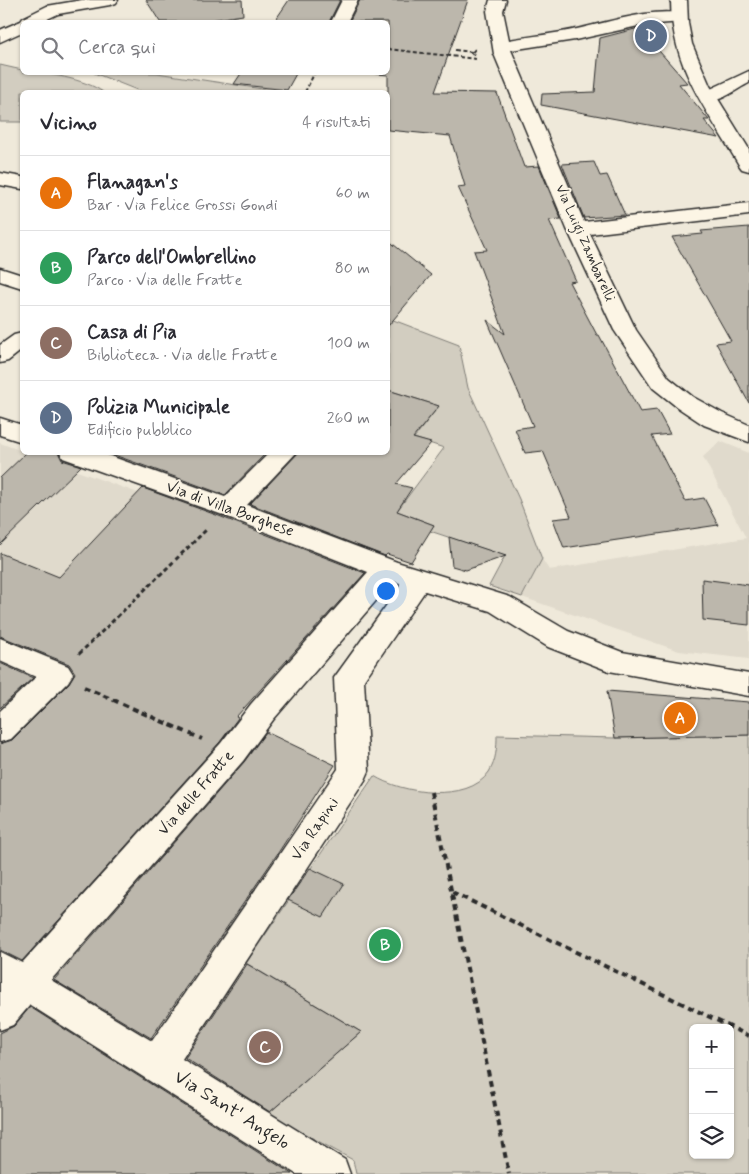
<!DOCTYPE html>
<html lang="it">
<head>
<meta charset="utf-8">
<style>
	:root { --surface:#fff; --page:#f7f7f7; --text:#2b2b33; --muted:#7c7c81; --line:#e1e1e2; --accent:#2b2b2b }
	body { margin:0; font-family:Mynerve,sans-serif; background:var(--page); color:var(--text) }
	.controls { position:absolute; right:15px; bottom:15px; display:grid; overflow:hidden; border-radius:8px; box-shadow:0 1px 4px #0004 }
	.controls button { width:45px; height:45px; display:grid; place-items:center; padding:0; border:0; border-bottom:1px solid var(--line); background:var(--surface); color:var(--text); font:25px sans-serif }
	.you { position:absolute; left:385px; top:590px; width:18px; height:18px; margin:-12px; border:4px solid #fff; border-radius:50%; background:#1a73e8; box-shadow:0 0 0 8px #1a73e833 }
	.badge { display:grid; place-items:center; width:32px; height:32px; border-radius:50%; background:var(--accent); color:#fff; font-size:16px; font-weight:700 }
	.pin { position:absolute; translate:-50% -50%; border:2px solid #fff; box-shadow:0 1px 5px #0006 }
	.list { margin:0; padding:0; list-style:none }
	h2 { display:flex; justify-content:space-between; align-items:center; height:65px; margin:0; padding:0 20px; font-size:21px }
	h2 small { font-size:16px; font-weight:400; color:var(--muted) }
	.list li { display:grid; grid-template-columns:32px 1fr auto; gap:15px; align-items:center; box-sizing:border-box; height:75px; padding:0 20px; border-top:1px solid var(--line) }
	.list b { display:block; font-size:19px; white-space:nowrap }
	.list p { margin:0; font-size:16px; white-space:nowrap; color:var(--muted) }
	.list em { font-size:16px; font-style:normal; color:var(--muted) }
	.icon { flex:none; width:28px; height:28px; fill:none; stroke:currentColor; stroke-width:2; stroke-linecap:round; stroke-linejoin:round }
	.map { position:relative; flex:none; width:749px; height:1174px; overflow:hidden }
	.search { position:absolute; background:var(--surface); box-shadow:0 1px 4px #0004; left:20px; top:20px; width:370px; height:55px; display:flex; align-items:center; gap:12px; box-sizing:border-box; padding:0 18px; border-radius:8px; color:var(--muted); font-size:19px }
	.panel { position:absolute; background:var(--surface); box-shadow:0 1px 4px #0004; left:20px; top:90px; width:370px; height:365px; border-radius:8px }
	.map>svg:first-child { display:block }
</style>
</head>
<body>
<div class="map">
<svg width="749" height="1174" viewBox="0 0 749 1174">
	<rect width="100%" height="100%" fill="#efe9da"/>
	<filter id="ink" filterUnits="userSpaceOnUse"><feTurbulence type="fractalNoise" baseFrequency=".02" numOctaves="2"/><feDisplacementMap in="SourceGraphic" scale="10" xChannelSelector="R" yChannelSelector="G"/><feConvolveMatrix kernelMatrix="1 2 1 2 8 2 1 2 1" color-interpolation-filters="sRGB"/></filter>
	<g filter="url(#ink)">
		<g fill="#e0dacc">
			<polygon points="720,441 749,453 749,659 679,651 522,597 542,559 549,570 746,538 703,457"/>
			<polygon points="0,443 22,451 22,452 54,453 84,463 77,471 138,493 146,485 210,508 57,658 0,632"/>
		</g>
		<g fill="#d2cdc0" stroke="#7e7c76" fill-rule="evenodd">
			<path d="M0,65L22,70V72C45,72 85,79 103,92H22V122H0Z"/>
			<polygon points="94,73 157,73 282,92 142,92"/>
			<polygon points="388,318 459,345 468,388 519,499 542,559 522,597 489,586 505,556 430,531 434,525 397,511 444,448 414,438 439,406 388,390"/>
			<path d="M497,735L615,738L749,735V1174H356L353,1160L268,1114L361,1032L246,963L374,776C401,793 468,804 489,772C496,761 497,748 497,735ZM693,1028H730V1155H693Z"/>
		</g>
		<g fill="#bcb7ac" stroke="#2b2b2b">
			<polygon points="146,0 242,0 243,15 197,22 160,22"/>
			<polygon points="289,0 340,0 329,22 274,22"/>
			<polygon points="360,0 468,0 435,92 497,93 524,167 539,166 561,219 549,220 576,281 569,282 597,335 599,335 640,412 657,410 670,434 652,436 685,501 704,498 718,525 564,548 553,519 571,517 543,451 525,453 515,429 533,426 487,320 505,334 474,251 487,250 458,187 465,186 450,136 388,130 388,75 359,72 388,72 388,22 349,22"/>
			<polygon points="639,28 687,83 679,84 709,120 704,120 719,138 541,105 542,94 595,92 600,38"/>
			<polygon points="242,72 297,72 287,90 234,84"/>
			<polygon points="594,162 600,176 607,175 625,215 584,218 562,164"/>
			<polygon points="749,227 749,403 716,343 731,341 672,237 703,234 701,231"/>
			<polygon points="388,240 431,275 388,326"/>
			<polygon points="388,390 439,406 413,438 431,443 396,484 412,488 397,511 434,525 411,562 387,554 385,556 250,504 299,452 388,452"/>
			<polygon points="27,452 58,452 62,460 81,466 0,545 0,478"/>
			<polygon points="106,452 267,452 225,495"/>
			<polygon points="143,488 219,516 365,573 236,717 238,718 220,742 22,961 0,950 0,744 12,740 69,683 75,673 69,664 0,636 0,553 59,577"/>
			<polygon points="449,537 506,556 466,570 452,566"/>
			<polygon points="702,579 749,585 749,625 703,620"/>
			<polygon points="0,663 33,678 0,708"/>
			<polygon points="607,691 749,702 749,735 615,738"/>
			<polygon points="266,732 335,765 278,853 151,1038 54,980 244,762"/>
			<polygon points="310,868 344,884 323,917 288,900"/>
			<polygon points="247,964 361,1032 270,1112 185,1058"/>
			<polygon points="30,1007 292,1174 0,1174 0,1033 14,1026"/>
		</g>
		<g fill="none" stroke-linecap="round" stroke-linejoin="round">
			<defs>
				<g id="minor">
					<polygon points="82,0 118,0 116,3 110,5 58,14 41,22 22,22 22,32 0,42 0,30 21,21 23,18 47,6"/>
					<polygon points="342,0 358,0 347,22 331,22"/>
					<path d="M490,0H506L503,11L509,40C532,36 555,34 577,29C606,23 654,7 683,14L685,18L683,22L643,25L575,40L511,50L584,222L749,203V215L590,234L636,330L669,378L693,397L722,413L749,425V442L704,425L677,407L653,388L614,330L567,229L494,54L487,11Z"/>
					<path d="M749,71V83C735,90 717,105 702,101L699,97L702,93Z"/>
					<polygon points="0,173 22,177 22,189 0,185"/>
					<polygon points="0,268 22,275 22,288 0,281"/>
					<polygon points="22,333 22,350 8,361 0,363 0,345 14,335"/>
					<polygon points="0,418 22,425 22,442 0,435"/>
					<path d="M60,452H99L225,497L270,452H297L247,505L397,562L510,597L568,631L622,652L749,674V696L609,671L548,647L490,611L425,591L364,680L369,771L365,780L182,1059L345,1160L350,1174H296L30,1005L13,1025L0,1030V952L22,963L221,743L251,704L368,572L220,514L63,458ZM393,581L400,583L399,588L334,678L338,769L152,1041L51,980L243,761L273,720Z"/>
					<polygon points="0,638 68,666 73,674 68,682 11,739 0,742 0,711 36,677 0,661"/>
				</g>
				<path id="major" d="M671,0H687L688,23L692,44L710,86L749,149V171L742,169L739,165C707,110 671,67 671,0Z"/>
			</defs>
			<use href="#minor" stroke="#2b2b2b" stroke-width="3"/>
			<use href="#major" stroke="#2b2b2b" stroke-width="3"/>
			<g stroke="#2b2b2b" stroke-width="2" stroke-dasharray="4 2.5" stroke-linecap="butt">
				<polyline points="388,49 476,59"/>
				<polyline points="475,49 471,54 477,55"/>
				<polyline points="455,50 472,52"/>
				<polyline points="305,92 315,72"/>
			</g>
			<polyline stroke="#2b2b2b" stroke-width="3" stroke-dasharray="4.5 3" stroke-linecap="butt" points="79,654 207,529"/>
			<g stroke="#2b2b2b" stroke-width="4" stroke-dasharray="6 4.5" stroke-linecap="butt">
				<polyline points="84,687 202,739"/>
				<polyline points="431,792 509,1174"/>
				<polyline points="452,892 749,1036"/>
			</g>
			<use href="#minor" fill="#fcf5e5" fill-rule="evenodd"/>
			<use href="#major" fill="#fcf5e5" fill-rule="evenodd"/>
		</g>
	</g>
	<g text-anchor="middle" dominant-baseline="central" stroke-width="4" stroke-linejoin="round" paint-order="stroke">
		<g font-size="14" fill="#2b2b2b" stroke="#fcf5e5">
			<text transform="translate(585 243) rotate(66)">Via Luigi Zambarelli</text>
		</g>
		<g font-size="16" fill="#2b2b2b" stroke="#fcf5e5">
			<text transform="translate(230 509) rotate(20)">Via di Villa Borghese</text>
			<text transform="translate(196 793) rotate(-49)">Via delle Fratte</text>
			<text transform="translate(315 829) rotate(-56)">Via Rapini</text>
		</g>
		<g font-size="19" fill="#2b2b2b" stroke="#fcf5e5">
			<text transform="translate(232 1110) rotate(32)">Via Sant' Angelo</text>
		</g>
	</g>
</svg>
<div class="controls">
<button>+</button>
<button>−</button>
<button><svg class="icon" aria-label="layers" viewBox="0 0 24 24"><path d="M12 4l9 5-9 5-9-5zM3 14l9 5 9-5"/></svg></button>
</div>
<div class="you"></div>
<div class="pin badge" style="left:680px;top:718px;background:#e8710a">A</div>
<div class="pin badge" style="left:385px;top:945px;background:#2e9e5b">B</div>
<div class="pin badge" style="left:265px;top:1047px;background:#8d6e63">C</div>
<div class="pin badge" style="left:651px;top:36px;background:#5c6f8a">D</div>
<div class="search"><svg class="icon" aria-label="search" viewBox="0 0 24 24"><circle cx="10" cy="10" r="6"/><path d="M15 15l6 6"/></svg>Cerca qui</div>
<section class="panel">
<h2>Vicino<small>4 risultati</small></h2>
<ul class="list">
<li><span class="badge" style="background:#e8710a">A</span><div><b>Flanagan's</b><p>Bar · Via Felice Grossi Gondi</p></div><em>60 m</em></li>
<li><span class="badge" style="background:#2e9e5b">B</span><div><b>Parco dell'Ombrellino</b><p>Parco · Via delle Fratte</p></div><em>80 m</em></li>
<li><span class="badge" style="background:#8d6e63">C</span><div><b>Casa di Pia</b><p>Biblioteca · Via delle Fratte</p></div><em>100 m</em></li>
<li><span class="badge" style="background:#5c6f8a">D</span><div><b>Polizia Municipale</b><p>Edificio pubblico</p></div><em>260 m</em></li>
</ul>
</section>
</div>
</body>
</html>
